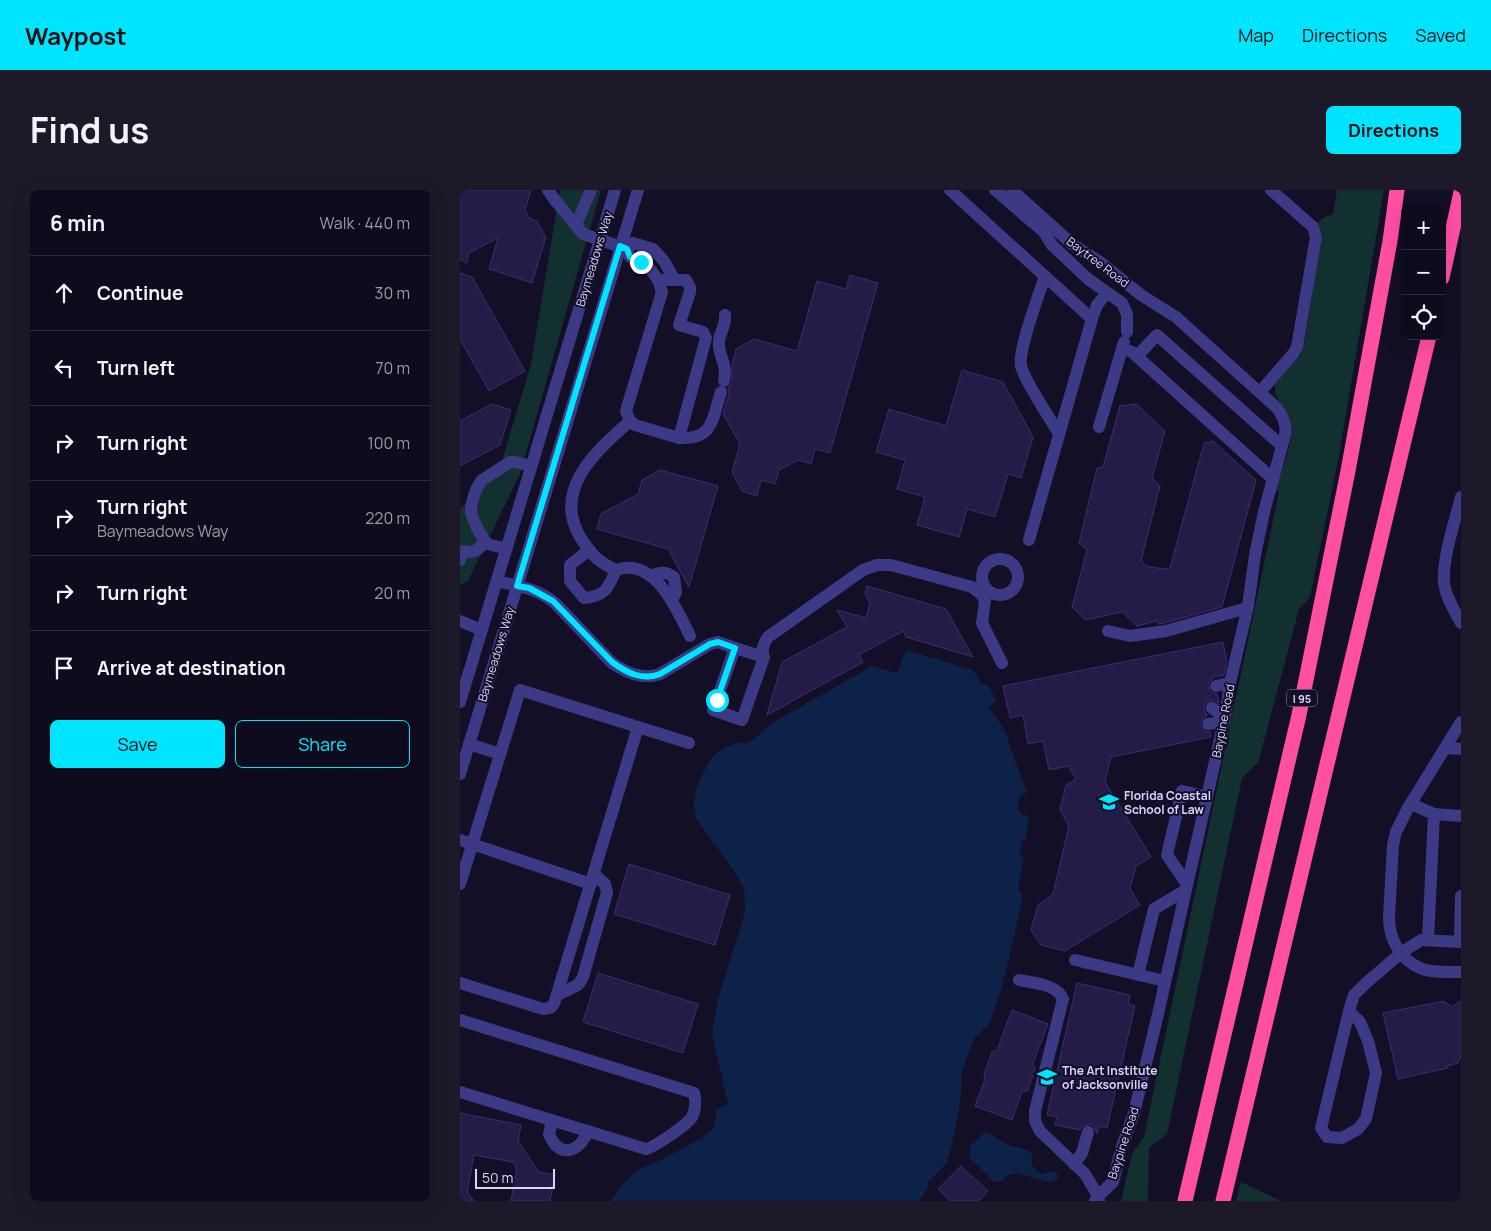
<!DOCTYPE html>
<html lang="en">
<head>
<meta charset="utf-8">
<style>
	:root { --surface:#0e0b1c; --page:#1c1929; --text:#f1f3f6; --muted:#9b9ba3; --line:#2e2b3b; --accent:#00e5ff }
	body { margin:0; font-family:Manrope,sans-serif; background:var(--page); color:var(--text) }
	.controls { position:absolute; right:15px; top:15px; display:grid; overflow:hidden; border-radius:8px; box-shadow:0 5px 20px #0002 }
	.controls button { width:45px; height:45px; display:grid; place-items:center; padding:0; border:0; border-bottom:1px solid var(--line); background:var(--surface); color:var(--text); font:25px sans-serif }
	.scale { position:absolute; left:15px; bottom:12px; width:80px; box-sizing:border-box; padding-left:5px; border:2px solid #d9d4ff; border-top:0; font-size:14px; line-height:18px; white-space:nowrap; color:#d9d4ff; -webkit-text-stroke:4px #130f26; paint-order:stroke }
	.stop { position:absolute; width:15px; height:15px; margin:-11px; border:4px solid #00e5ff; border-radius:50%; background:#fff }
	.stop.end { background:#00e5ff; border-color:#fff; box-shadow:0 1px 5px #0008 }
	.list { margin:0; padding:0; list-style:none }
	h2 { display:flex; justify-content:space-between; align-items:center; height:65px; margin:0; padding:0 20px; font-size:21px }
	h2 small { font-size:16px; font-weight:400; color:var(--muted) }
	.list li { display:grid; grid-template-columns:32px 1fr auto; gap:15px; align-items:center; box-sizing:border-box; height:75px; padding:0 20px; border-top:1px solid var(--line) }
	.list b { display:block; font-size:19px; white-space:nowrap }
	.list p { margin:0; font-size:16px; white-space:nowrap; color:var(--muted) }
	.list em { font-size:16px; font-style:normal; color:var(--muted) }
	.actions { display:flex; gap:10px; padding:15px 20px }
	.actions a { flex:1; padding:11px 0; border:1px solid var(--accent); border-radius:8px; text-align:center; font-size:18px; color:var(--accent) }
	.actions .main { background:var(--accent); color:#111 }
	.icon { flex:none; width:28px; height:28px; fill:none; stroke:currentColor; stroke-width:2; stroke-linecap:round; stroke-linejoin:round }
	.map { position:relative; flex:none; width:1001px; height:1011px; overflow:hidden; border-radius:8px }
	header { display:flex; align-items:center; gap:30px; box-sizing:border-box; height:70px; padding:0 25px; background:var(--accent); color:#111 }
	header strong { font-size:24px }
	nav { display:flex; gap:28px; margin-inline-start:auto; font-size:18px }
	.intro { display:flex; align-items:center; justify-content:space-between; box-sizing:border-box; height:120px; padding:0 30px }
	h1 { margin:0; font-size:35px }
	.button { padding:12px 22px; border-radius:8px; background:var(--accent); color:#111; font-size:18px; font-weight:700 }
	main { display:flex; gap:30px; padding:0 30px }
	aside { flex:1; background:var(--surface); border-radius:8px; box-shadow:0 5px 20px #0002 }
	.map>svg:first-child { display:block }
</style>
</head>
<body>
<header>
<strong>Waypost</strong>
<nav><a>Map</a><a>Directions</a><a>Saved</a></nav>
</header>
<div class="intro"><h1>Find us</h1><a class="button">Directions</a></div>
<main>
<aside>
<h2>6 min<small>Walk · 440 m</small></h2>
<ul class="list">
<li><svg class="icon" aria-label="ahead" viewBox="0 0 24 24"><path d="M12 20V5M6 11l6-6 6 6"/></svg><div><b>Continue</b></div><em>30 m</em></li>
<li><svg class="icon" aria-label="left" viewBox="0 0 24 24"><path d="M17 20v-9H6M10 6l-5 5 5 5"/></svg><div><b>Turn left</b></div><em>70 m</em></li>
<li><svg class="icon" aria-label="right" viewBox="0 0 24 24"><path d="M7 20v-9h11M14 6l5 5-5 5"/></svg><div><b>Turn right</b></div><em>100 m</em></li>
<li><svg class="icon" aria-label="right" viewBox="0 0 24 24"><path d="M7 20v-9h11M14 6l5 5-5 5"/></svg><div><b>Turn right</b><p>Baymeadows Way</p></div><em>220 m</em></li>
<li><svg class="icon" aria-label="right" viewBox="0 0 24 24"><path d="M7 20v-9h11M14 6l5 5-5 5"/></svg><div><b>Turn right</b></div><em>20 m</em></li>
<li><svg class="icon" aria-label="arrive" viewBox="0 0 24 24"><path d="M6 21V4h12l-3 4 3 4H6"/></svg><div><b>Arrive at destination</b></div></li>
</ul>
<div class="actions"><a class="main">Save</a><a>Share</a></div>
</aside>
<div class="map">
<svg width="1001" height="1011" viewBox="0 0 1001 1011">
	<rect width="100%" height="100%" fill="#130f26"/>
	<g fill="#12302f">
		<polygon points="100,0 141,0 60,284 8,391 0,395 0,319 39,281 71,174"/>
		<path d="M877,0H924L878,271L850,407L839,419L798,573L782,588L707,944L689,958L688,1011H661L672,964L684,947L819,302L815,299C821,281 834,253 831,234C828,218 810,207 816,192L840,166L844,155L862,45L858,33L863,28L873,24Z"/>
		<polygon points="781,992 821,1011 776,1011"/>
	</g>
	<g fill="#0c2248">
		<path d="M446,460L513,480L521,493L529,496L536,510L529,517C535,527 550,544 549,554L567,602L560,606L557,617L561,624L568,626L570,629L568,630L566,649L562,651L559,664L564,669L558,698L563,706C553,749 545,795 528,837L522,839L520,845L515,846L501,884C505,893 492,964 486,973C481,980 473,987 467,993L469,996L459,1011H151L164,993L177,980L197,972L240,949L253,939L257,920L268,914L252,844L258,809L285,722L284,699L275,682L237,630C235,624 233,618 234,611C235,599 247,571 257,563C262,560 272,554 278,553C284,553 287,553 292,550C301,544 308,536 316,531L412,476L437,483Z"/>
		<path d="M525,942C535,945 540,952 549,955C559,959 563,957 572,963C571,974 572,978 581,984L593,981L596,982L598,986L597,990C583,997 566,979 549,985C546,987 542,990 539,992L533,991L509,967L510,956Z"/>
	</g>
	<g fill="#241b47" stroke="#3b2d73">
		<polygon points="0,0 71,0 65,20 69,28 77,31 86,47 72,93 29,79 38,48 9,63 7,73 0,70"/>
		<polygon points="0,83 12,87 65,181 29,201 0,149"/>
		<polygon points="390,85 418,93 370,263 355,259 351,274 338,270 319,280 315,294 301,290 297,306 282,301 272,282 280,254 263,224 269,204 268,198 272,192 272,175 276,159 294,149 337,161 357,91 386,99"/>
		<polygon points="502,180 543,192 573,247 561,288 548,284 535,327 507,319 499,347 457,335 465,307 437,299 445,270 416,262 429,219 486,236"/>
		<polygon points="32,214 51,220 40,255 0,276 0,231"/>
		<polygon points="676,214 705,241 692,288 700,296 681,371 687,376 702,379 710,378 744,253 753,251 796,290 762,417 704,433 699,434 696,431 677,436 662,422 625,430 612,417 627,360 619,353 637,278 643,277 660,216"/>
		<polygon points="200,280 258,296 229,397 208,359 137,339 141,324 178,304 182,290"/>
		<polygon points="407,396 486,419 513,467 446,447 443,441 399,465 403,472 307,525 322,472 387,437 377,420 406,428 410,414 405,404"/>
		<polygon points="763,452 767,472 764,485 754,487 748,494 750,502 757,504 759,513 752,510 746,513 744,518 747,526 743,528 740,535 744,541 750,542 751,547 651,567 645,592 691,667 676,676 670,699 680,715 605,761 581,755 571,740 578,715 593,704 609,636 600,620 606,595 616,589 608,576 589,580 583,551 568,554 563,525 550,528 543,496"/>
		<polygon points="169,674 270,705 255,755 154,724"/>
		<polygon points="138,783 238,814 223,863 123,832"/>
		<polygon points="617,793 670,805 668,814 675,816 647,938 639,936 637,944 634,937 631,934 623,936 620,940 595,935 597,927 587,925"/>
		<polygon points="984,811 992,817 1001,811 1001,866 998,873 987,876 988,878 938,889 923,823"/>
		<polygon points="552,820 588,834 573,873 575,879 568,900 562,902 552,930 515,916 525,889 524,884 532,862 537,860"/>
		<polygon points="0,923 61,935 58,951 70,969 79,982 95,985 90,1011 51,1011 57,979 53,972 14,965 7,1002 14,1011 0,1011"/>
		<polygon points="501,976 528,1001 519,1011 490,1011 478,999"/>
	</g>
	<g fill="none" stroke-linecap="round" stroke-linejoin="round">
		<g stroke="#3d3a85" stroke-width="12">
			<polyline points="88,0 94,9 123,44 167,59"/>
			<polyline points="490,0 632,129"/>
			<polyline points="535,0 584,42 592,55 628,89 662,113 667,124 667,142"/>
			<path d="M552,0L612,54L640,72L681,105L716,127L817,218C823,226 827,234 825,245L804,322L795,365L788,416L770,493L765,527L698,824L674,923L661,959L653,992L638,1006L639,1011"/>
			<polyline points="116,35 131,0"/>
			<polyline points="167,59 170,67 191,80 198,90 202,102 166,221 170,231 175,235 219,248 246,148 243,142 219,135 230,102 230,97 226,90 198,90"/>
			<polyline points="167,59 173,53 193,59 204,71 214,89"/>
			<path d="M585,86C579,105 558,159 561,176C565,192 590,228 599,244"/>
			<polyline points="662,158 672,162 813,289"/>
			<polyline points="677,166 697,145 822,256"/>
			<path d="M264,191C268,173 258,167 259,152C259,142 266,138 265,125"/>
			<polyline points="800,202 833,164 837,157 856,47 853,37 811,0"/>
			<polyline points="639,237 664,152"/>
			<path d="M219,248C254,250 252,229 261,202"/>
			<path d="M1001,307C995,331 982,369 984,393C986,407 994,420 1001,433"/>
			<polyline points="569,350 632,129 637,115 647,103"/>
			<path d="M47,358C40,357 33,357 27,353C22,349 11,327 11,321C11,312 16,297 22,290L50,272H55L71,276"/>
			<path d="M129,360L110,375V391L124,408C145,406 148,399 156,380C138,372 133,366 122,350C90,301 136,261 170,231"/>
			<circle cx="540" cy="387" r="18"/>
			<path d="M0,370L3,361C14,364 18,360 25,352"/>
			<path d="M156,380C194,366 217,419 230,446"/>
			<path d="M190,386C200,382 205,381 214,387L216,402L212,410"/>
			<path d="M37,391C59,397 78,398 96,414L152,473C167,483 182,490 200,484L250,454L258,452L275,458"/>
			<polyline points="0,431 22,440"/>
			<polyline points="648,441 670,446 706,441 787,418"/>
			<path d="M304,467L275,458L253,520L282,530L304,467C301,460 303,454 308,447L403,380L417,375H431L512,397L522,405L525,411L522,433L542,473"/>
			<polyline points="756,496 770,493"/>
			<polyline points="0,512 155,0"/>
			<polyline points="752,518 765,527"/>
			<path d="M1001,532L948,618L936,642L933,655L929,727C929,749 940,770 962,779C974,783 988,782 1001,782"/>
			<polyline points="748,534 764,532"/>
			<polyline points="9,554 40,564"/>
			<polyline points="985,558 1001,559"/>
			<polyline points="0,584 178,0"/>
			<polyline points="951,614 974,624 1001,626"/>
			<polyline points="0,650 131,694"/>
			<polyline points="0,694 60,500 229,553"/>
			<polyline points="727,694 707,665 722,601 747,607"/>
			<polyline points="968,750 974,624"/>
			<polyline points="1000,752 1001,706"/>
			<polyline points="615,770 705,791"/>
			<polyline points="678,785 694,719 726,700"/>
			<path d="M559,790C573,793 597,794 603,809L575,921V931L580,941L625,984L638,1006L635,1011"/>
			<polyline points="0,793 83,819 90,818 94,814 178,537"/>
			<polyline points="97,805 118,795 123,787 147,703 145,694 134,684"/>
			<polyline points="889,821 900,832 908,851 916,883 906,929 898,939 882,948 867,947 861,938 889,821 894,805 905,794 941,763 961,750 1001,752"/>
			<path d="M0,830L234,903C236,911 236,919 232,927C227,935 196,956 186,959L0,902"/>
			<path d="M92,930L89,944C99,969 119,963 128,941"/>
			<polyline points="614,974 622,963 628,942"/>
		</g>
		<g stroke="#ff4fa3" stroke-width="15">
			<polyline points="982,88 1001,2"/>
			<polyline points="725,1011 839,525 888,281 930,51 937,0"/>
			<polyline points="763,1011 969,146"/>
		</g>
	</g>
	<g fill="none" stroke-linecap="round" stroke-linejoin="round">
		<path stroke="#00e5ff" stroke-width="6" d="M181,72L170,67L167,59L160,56L57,396L69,398L93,411L152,472C167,483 183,491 200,484L250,454L258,452L275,458L257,510"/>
	</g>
	<defs>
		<symbol id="university-bare" viewBox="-9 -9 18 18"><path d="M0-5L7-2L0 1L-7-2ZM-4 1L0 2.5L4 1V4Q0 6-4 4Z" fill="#00e5ff" stroke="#130f26" stroke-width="2.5" paint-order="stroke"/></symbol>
		<symbol id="school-bare" viewBox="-9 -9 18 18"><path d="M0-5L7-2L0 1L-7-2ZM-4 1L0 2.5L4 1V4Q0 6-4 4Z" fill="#00e5ff" stroke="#130f26" stroke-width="2.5" paint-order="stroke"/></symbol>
	</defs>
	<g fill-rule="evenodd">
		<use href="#university-bare" x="635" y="598" width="28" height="28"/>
		<use href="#school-bare" x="573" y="873" width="28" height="28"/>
	</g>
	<g text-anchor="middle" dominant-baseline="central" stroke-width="4" stroke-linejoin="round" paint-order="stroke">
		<rect fill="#130f26" stroke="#9e99be" stroke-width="1" x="827" y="499.5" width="30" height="17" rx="4"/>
		<g font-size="11" font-weight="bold" fill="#d9d4ff">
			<text x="842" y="508">I 95</text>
		</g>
		<g font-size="12" fill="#d9d4ff" stroke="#130f26">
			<text transform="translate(134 69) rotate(-73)">Baymeadows Way</text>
			<text transform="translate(638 72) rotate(37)">Baytree Road</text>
			<text transform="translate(36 464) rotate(-73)">Baymeadows Way</text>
			<text transform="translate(763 531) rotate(-79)">Baypine Road</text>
			<text transform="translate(663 953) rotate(-72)">Baypine Road</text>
		</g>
		<g font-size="12" font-weight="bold" fill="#d9d4ff" stroke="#130f26" text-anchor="start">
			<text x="664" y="605">Florida Coastal<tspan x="664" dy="14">School of Law</tspan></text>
			<text x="602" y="880">The Art Institute<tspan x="602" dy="14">of Jacksonville</tspan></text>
		</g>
	</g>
</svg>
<div class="controls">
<button>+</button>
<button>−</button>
<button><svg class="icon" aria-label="locate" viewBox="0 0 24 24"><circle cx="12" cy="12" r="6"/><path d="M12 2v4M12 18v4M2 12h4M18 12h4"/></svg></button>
</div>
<div class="scale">50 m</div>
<div class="stop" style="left:257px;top:510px"></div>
<div class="stop end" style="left:181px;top:72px"></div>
</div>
</main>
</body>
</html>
